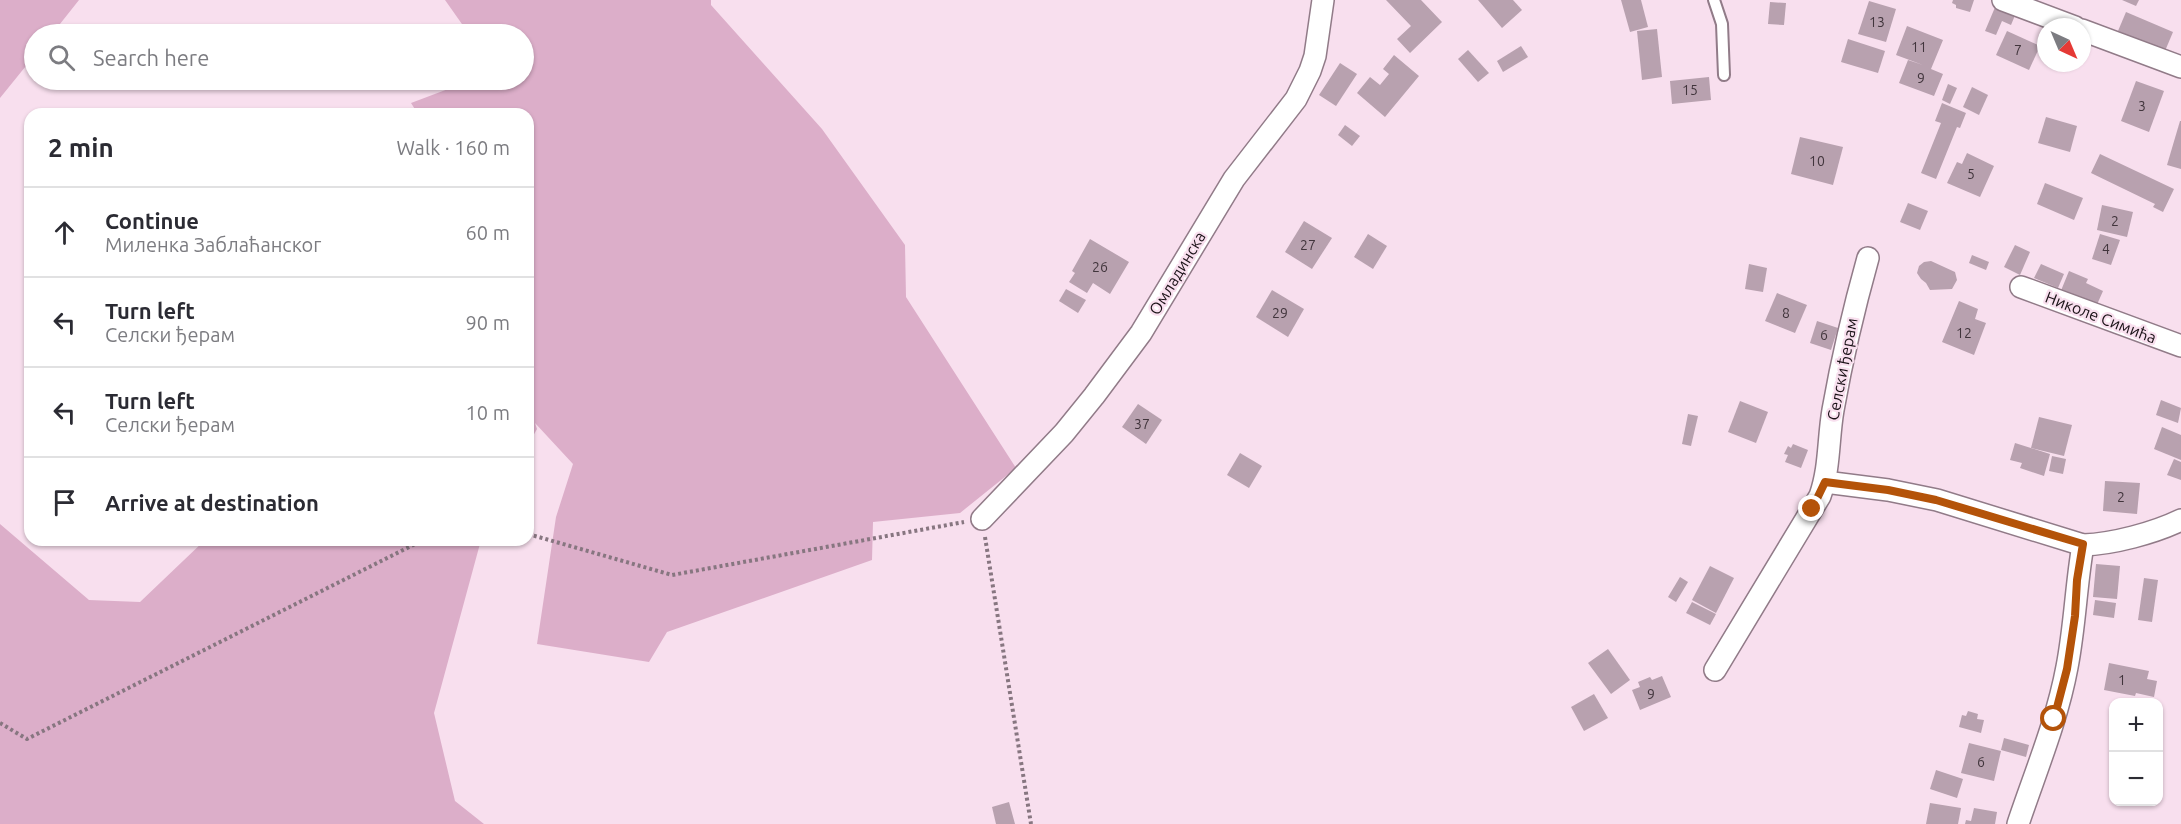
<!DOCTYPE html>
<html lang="en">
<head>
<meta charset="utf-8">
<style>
	:root { --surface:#fff; --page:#f2f2f3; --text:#2b2b33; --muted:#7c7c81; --line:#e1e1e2 }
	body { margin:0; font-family:Ubuntu,sans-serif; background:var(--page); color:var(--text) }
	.controls { position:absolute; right:18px; bottom:18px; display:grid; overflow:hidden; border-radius:12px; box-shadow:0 2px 4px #0004 }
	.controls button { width:54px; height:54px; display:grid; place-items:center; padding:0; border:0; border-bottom:2px solid var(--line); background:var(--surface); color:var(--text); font:30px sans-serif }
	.compass { position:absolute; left:2037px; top:18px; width:54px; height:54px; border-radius:50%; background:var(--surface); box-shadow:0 2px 4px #0004; rotate:136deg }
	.stop { position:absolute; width:18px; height:18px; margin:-14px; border:4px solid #b45309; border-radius:50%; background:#fff }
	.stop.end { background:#b45309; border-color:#fff; box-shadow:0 2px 6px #0008 }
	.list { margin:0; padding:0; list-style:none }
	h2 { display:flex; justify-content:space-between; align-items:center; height:78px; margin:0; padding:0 24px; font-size:26px }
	h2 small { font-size:20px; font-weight:400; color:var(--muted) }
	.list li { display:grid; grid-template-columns:39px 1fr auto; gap:18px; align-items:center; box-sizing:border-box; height:90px; padding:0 24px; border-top:2px solid var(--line) }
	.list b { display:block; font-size:22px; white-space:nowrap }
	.list p { margin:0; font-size:20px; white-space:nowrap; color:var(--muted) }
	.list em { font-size:20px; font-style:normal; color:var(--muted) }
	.icon { flex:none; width:33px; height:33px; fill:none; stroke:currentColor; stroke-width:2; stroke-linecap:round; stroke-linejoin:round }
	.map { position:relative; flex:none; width:2181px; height:824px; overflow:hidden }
	.search { position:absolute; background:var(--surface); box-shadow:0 2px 4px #0004; left:24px; top:24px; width:510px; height:66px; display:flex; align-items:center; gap:15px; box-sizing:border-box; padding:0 21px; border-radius:33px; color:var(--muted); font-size:22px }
	.panel { position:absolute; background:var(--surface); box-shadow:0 2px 4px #0004; left:24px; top:108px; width:510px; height:438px; border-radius:18px }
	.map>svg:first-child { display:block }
</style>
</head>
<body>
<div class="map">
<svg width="2181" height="824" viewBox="0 0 2181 824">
	<rect width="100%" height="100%" fill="#f8dfee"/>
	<g fill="#dcaec9">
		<polygon points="0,0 79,0 52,34 34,34 34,56 0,98"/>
		<polygon points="445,0 711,0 711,5 822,129 905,245 906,297 1016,468 960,513 873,522 872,560 667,632 649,662 537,644 556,517 573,464 535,423 537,429 528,445 528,114 418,114 411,103 472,80 524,80 524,34 469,34"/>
		<polygon points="0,524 89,600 140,602 205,540 481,540 434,713 455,801 484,824 0,824"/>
	</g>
	<g fill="#b8a1af">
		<polygon points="1386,0 1421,0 1442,22 1410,53 1397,39 1411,26"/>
		<polygon points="1478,0 1513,0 1522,10 1502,28"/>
		<polygon points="1621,0 1641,0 1648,27 1630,32"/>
		<polygon points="1953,0 1974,0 1970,12 1956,8 1956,5 1952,3"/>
		<polygon points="2122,0 2139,0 2136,6"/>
		<polygon points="1869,1 1896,9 1886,42 1858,34"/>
		<polygon points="1770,2 1786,3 1784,25 1768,24"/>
		<polygon points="1996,5 2016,13 2011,25 2002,21 1996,35 1985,31"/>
		<polygon points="2126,12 2173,32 2165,51 2118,31"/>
		<polygon points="1907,26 1943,40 1931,69 1943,74 1934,96 1899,83 1908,60 1923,65 1896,55"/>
		<polygon points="1657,29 1662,77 1642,80 1637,31"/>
		<polygon points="2007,31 2040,46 2029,70 1996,55"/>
		<polygon points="1848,39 1885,51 1878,73 1841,62"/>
		<polygon points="1521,46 1528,57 1503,72 1497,61"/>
		<polygon points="1468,50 1489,73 1478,82 1458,59"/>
		<polygon points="1394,55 1419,76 1385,117 1357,93 1370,77 1380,85 1389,74 1383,69"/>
		<polygon points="1340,63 1357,74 1336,106 1319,95"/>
		<polygon points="1709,77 1711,100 1672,104 1670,81"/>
		<polygon points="2136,81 2164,91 2149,132 2121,121"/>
		<polygon points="1948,84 1957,88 1950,104 1942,100"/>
		<polygon points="1972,87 1988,95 1979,115 1963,107"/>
		<polygon points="1942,103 1966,113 1960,128 1957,127 1936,179 1921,173 1941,123 1935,121"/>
		<polygon points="2046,117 2077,126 2070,152 2038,143"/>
		<polygon points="2180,121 2181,121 2181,169 2167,165"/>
		<polygon points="1345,125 1360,136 1352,146 1338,135"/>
		<polygon points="1800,137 1843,147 1833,185 1791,174"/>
		<polygon points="1967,153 1994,166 1980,197 1947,183 1957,162 1962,164"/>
		<polygon points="2100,154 2174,189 2163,212 2153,207 2155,204 2091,173"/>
		<polygon points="2045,183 2083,198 2074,220 2037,204"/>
		<polygon points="1908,203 1928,211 1920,230 1900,222"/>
		<polygon points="2102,205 2133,212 2127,237 2097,230"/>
		<polygon points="1304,221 1332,238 1312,269 1285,252"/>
		<polygon points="1368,234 1387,246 1373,269 1354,257"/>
		<polygon points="2100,234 2120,240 2111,265 2092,259"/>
		<polygon points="1090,239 1129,262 1110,294 1093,283 1087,293 1069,282 1075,273 1072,271"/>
		<polygon points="2015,245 2030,252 2020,275 2004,267"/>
		<polygon points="1972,255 1989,262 1986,270 1969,263"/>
		<polygon points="1931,261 1955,272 1957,280 1952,289 1930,290 1926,283 1921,279 1917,273 1919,266 1924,262"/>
		<polygon points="1749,264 1767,268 1763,292 1745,289"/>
		<polygon points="2041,264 2064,274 2058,288 2034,278"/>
		<polygon points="2069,271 2088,279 2086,283 2103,291 2095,309 2060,293"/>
		<polygon points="1066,289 1086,300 1078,313 1059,301"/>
		<polygon points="1272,290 1304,309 1288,337 1256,317"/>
		<polygon points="1777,293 1807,305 1795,333 1765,321"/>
		<polygon points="1959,301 1978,309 1975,319 1986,323 1974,355 1942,342"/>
		<polygon points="1817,321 1838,328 1831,350 1810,343"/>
		<polygon points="2161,400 2181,408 2178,423 2156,415"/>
		<polygon points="1740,401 1768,412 1756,443 1728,432"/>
		<polygon points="1138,404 1162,420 1146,444 1122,427"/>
		<polygon points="1688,414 1698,416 1691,446 1682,444"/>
		<polygon points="2039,417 2072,425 2064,456 2031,448"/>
		<polygon points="2162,427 2181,435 2181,460 2154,449"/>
		<polygon points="2015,443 2050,454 2044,476 2020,468 2022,463 2010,460"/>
		<polygon points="1793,444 1808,450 1801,468 1785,462 1788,455 1784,454 1788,446 1791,448"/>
		<polygon points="1240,453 1262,466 1249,488 1227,475"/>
		<polygon points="2052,456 2066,459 2063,474 2049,471"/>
		<polygon points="2174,459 2181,462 2181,480 2167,475"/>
		<polygon points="2105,481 2140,483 2137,514 2103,511"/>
		<polygon points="2096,564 2120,566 2117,599 2093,597"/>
		<polygon points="1710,566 1734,578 1716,613 1692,600"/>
		<polygon points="1680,577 1688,582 1676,602 1668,597"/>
		<polygon points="2144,578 2158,580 2152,622 2138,620"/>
		<polygon points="2095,600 2116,603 2114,618 2093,615"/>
		<polygon points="1692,602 1716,614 1710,625 1686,613"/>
		<polygon points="1608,649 1630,680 1611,694 1588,663"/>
		<polygon points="2109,663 2149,671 2147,679 2157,681 2154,697 2136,693 2135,696 2104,690"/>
		<polygon points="1662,676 1671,697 1640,710 1632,690 1640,687 1638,682 1650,677 1652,680"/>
		<polygon points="1594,694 1608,718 1584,731 1571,707"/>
		<polygon points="2112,704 2114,705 2114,727 2109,726"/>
		<polygon points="1968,711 1978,714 1977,719 1984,720 1981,733 1959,727 1962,715 1966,716"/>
		<polygon points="2004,738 2029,745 2026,757 2001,750"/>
		<polygon points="1969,743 2001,751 1994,781 1961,773"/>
		<polygon points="1936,770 1963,779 1957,798 1930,789"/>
		<polygon points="1009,802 1015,824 996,824 992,807"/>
		<polygon points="1930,803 1961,808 1958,824 1926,824"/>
		<polygon points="1974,808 1997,812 1995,824 1965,824 1966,820 1971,821"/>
	</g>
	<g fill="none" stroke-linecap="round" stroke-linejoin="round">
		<defs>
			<polyline id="lane" points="1714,0 1722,24 1724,75"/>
			<g id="street">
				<polyline points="2003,0 2075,27"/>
				<polyline points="2082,30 2181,67"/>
				<polyline points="2021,287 2181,346"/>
				<path d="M1825,482L1888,490L1937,500L2083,545C2113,544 2154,533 2181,520"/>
				<polyline points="982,519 1064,433 1094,396 1141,333 1234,179 1296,99 1310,71 1315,56 1323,0"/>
				<path d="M1715,670L1820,496C1830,468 1828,439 1833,410C1842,359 1854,308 1868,258"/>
				<path d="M2018,824C2035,773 2057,721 2067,667C2075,626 2076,585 2083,545"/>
			</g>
		</defs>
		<use href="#lane" stroke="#917b88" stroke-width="14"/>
		<use href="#street" stroke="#917b88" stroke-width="24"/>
		<g stroke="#877680" stroke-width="4" stroke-dasharray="3 3" stroke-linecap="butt">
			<polyline points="528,534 672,575 964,522"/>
			<polyline points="985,537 1031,824"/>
			<polyline points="0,723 27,739 423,540"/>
		</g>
		<use href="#lane" stroke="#fff" stroke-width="10"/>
		<use href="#street" stroke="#fff" stroke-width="21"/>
	</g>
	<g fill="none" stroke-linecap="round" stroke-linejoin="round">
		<polyline stroke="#b45309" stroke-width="8" points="1812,509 1825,482 1888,490 1936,500 2083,544 2077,580 2075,616 2067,669 2054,719"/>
	</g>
	<g text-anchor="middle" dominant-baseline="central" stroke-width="4.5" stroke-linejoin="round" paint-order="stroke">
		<g font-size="14" fill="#41353c">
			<text x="1877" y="22">13</text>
			<text x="1919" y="47">11</text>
			<text x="2018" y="50">7</text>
			<text x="1921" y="78">9</text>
			<text x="1690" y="90">15</text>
			<text x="2142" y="106">3</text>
			<text x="1817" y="161">10</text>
			<text x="1971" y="174">5</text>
			<text x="2115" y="221">2</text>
			<text x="1308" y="245">27</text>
			<text x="2106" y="249">4</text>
			<text x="1100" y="267">26</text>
			<text x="1280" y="313">29</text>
			<text x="1786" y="313">8</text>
			<text x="1964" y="333">12</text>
			<text x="1824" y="335">6</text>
			<text x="1142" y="424">37</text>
			<text x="2121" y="497">2</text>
			<text x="2122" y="680">1</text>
			<text x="1651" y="694">9</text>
			<text x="1981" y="762">6</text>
		</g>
		<g font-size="16" fill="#191116" stroke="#f8dfee">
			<text transform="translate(1177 273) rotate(-59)">Омладинска</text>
			<text transform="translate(2101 317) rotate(21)">Николе Симића</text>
			<text transform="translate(1842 369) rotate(-79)">Селски ђерам</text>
		</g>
	</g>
</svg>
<div class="controls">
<button>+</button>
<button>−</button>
</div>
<svg class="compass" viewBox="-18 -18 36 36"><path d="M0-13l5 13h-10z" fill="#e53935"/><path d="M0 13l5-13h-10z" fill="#7c7c81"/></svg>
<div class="stop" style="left:2054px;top:719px"></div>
<div class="stop end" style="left:1812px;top:509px"></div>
<div class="search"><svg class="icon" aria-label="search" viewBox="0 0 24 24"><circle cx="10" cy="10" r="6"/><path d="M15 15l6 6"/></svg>Search here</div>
<section class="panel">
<h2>2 min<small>Walk · 160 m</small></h2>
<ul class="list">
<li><svg class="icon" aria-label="ahead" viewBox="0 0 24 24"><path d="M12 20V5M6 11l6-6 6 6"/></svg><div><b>Continue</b><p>Миленка Заблаћанског</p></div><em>60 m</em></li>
<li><svg class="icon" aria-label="left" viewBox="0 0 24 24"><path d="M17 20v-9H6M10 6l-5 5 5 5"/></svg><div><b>Turn left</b><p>Селски ђерам</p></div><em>90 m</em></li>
<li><svg class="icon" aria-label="left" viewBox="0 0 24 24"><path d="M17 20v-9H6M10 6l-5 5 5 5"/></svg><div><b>Turn left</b><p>Селски ђерам</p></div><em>10 m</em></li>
<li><svg class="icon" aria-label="arrive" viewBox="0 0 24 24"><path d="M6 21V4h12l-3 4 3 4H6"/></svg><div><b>Arrive at destination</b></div></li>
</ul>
</section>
</div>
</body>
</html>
